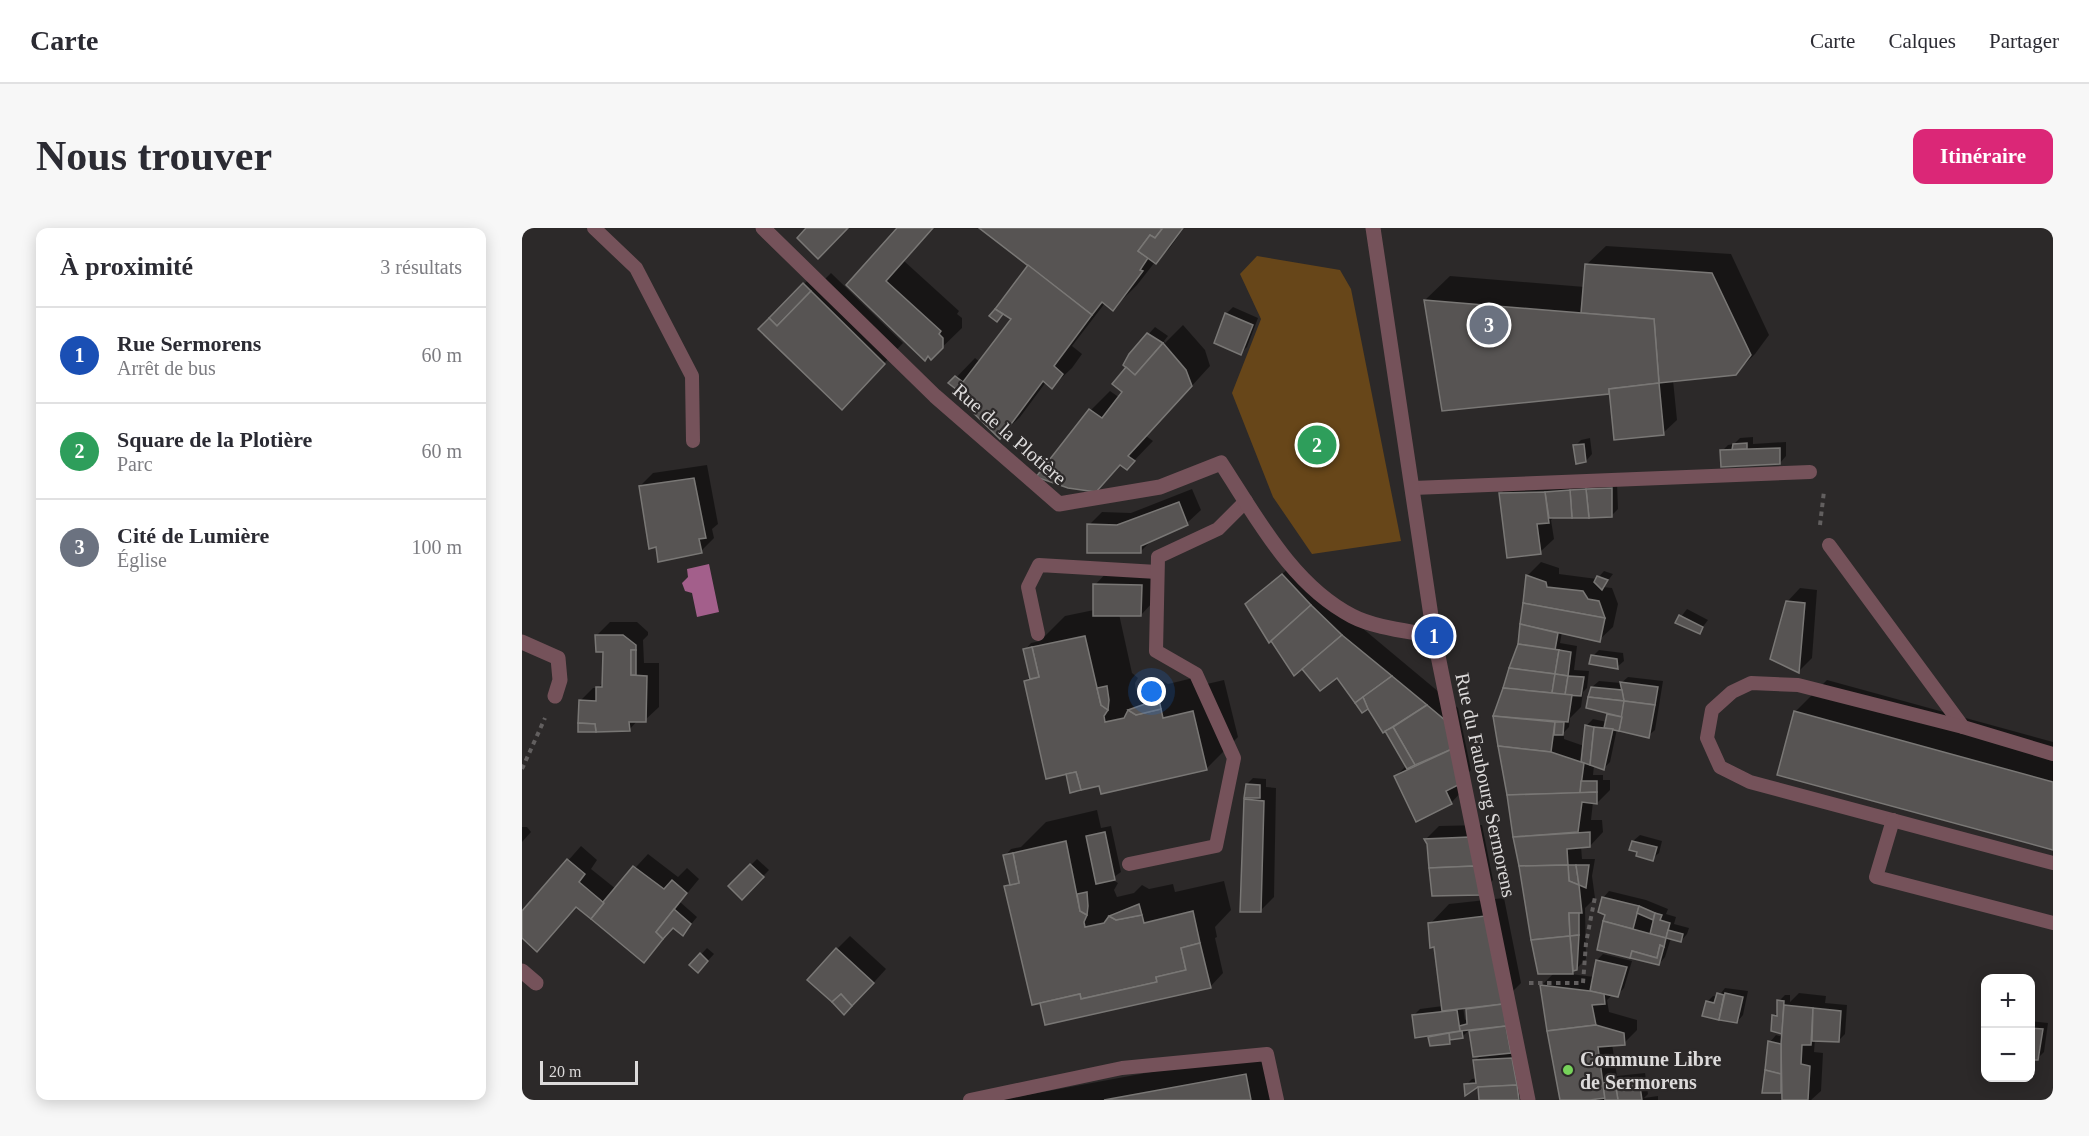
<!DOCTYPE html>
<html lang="fr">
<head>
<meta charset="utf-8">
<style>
	:root { --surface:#fff; --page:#f7f7f7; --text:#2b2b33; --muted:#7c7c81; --line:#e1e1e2; --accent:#db2777 }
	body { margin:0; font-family:Georgia,serif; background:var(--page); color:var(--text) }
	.controls { position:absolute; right:18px; bottom:18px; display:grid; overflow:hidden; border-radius:12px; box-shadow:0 3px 15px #0003 }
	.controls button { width:54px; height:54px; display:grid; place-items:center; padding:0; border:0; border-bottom:2px solid var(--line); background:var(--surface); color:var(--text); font:30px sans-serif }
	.scale { position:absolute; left:18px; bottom:15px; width:98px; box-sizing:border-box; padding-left:6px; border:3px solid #dcdada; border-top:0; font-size:16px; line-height:21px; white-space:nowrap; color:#dcdada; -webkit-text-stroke:4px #2c2929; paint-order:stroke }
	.you { position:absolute; left:630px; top:464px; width:21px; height:21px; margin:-15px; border:4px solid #fff; border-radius:50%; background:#1a73e8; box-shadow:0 0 0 9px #1a73e833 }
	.badge { display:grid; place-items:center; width:39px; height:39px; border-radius:50%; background:var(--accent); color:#fff; font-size:20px; font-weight:700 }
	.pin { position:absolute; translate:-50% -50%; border:3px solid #fff; box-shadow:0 2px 6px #0006 }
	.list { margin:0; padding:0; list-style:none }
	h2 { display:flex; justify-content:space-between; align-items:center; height:78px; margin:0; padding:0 24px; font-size:26px }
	h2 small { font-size:20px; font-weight:400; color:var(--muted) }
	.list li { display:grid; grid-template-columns:39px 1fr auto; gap:18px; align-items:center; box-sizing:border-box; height:96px; padding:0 24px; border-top:2px solid var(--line) }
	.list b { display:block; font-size:22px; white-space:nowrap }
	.list p { margin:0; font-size:20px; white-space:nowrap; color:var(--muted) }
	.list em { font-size:20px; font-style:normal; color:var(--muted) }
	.map { position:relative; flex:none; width:1531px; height:872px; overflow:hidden; border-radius:12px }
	header { display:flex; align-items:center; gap:36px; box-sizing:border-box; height:84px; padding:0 30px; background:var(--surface); border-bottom:2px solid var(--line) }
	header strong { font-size:28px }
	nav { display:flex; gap:33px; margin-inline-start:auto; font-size:21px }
	.intro { display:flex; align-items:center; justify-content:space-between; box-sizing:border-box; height:144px; padding:0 36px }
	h1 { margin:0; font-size:42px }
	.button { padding:15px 27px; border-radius:12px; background:var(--accent); color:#fff; font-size:21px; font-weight:700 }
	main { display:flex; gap:36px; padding:0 36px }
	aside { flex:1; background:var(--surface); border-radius:12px; box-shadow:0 3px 15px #0003 }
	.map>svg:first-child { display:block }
</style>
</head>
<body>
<header>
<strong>Carte</strong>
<nav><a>Carte</a><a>Calques</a><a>Partager</a></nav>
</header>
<div class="intro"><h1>Nous trouver</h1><a class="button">Itinéraire</a></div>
<main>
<aside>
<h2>À proximité<small>3 résultats</small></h2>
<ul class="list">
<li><span class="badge" style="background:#1a4fb4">1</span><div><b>Rue Sermorens</b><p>Arrêt de bus</p></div><em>60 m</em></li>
<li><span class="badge" style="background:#2e9e5b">2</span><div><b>Square de la Plotière</b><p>Parc</p></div><em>60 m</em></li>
<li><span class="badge" style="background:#6b7280">3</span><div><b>Cité de Lumière</b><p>Église</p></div><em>100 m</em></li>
</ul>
</aside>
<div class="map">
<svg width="1531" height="872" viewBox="0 0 1531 872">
	<rect width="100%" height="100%" fill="#2c2929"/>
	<polygon fill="#674619" points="735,28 818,42 829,61 879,313 790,326 751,269 710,165 739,91 718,46"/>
	<polygon fill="#a35f8b" points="187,336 197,384 175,389 170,365 163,363 160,355 166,349 165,341"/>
	<g fill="#0007" fill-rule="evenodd">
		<polygon points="377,0 411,0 382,33 437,83 435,86 440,90 440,100 409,130 326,57"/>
		<polygon points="460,0 662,0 647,21 633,34 615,57 591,81 583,75 550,118 560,126 550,140 530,159 524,154 498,189 478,208 437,161 429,155 453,130 458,134 491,91 508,37"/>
		<polygon points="1084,18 1209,26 1247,107 1233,126 1213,146 1151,152 1155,192 1141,205 1088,162 1086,164 903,72 928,48 1063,59 1064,37"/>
		<polygon points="309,45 381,115 339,160 238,101 288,50 296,58"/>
		<polygon points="711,79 736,90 725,119 719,125 704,86"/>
		<polygon points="661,97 683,122 688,138 624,208 631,213 605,240 599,236 573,263 569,182 588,163 598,170 602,164 606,139 613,121 633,99 646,108 642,113 643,115"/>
		<polygon points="1231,209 1231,216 1264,214 1264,228 1258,235 1200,223 1206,217 1212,216 1218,210"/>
		<polygon points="1068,210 1070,226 1064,233 1053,218 1059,212"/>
		<polygon points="185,237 196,296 190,301 192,310 179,323 118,258 131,245"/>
		<polygon points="992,252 1095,254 1096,281 1090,287 1032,289 1029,292 1032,311 1018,324 979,265"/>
		<polygon points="670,261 679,282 665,295 631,311 618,324 567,297 580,284 609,285"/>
		<polygon points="774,334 833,394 936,480 949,542 938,553 942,561 929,575 874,548 885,537 865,504 870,499 816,448 725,376"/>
		<polygon points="1019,334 1037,340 1037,346 1075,351 1082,343 1091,346 1081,359 1090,360 1096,376 1091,399 1077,412 1040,404 1038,415 1055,418 1052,442 1067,443 1065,460 1061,464 1059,479 1048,490 1047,499 1042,504 1042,511 1062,518 1064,498 1071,491 1085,494 1086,484 1070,459 1077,453 1099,455 1106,449 1141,453 1133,502 1126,508 1095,501 1088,534 1082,540 1072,537 1071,547 1081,547 1081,552 1088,552 1088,562 1075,575 1071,574 1069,592 1080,592 1081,604 1068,618 1059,618 1060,631 1073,631 1070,648 1073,670 1063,680 1064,731 1049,746 1072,749 1075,732 1081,726 1110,733 1102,760 1095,767 1091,766 1085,772 1087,784 1115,792 1115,802 1102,815 1090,816 1095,848 1123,845 1126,866 1122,870 1136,868 1136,872 1040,872 1019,758 1032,745 1017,745 973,488 997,416 1006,347"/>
		<polygon points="586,343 632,344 632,373 619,387 597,386 610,445 616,450 613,455 614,463 632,459 639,452 646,456 671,450 672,459 702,452 716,509 684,541 579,557 545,547 504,453 509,448 503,422 509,415 518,413 543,388 572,382 573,357"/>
		<polygon points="1278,360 1295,362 1290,430 1277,443 1265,374"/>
		<polygon points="1165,381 1186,392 1177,404 1155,394"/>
		<polygon points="88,394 115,394 126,404 126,407 121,412 122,435 137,435 137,479 123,492 116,492 107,502 58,473 71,460 76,460 81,454 83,422 75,407"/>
		<polygon points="1077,422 1101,425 1102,433 1095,439 1071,428"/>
		<polygon points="1305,452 1531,514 1531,621 1257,546 1273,484"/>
		<polygon points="731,550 744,551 744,559 754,560 752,669 739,682 723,572 727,568 725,556"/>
		<polygon points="575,582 579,600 589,598 599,644 589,651 596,655 592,662 595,669 612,665 620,657 627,661 651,656 653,664 702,653 709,682 693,699 695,709 693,710 701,745 688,759 520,775 484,659 489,654 483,628 489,621 499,619 524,594"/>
		<polygon points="960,597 971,652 958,666 906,616 904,611 917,598"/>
		<polygon points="0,599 5,599 9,604 0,614"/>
		<polygon points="1118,607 1140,613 1137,625 1130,631 1111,613"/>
		<polygon points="59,618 75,632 69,641 94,661 126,626 156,649 165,640 177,651 158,674 175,689 161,706 152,699 122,733 55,678 0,708 0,685"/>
		<polygon points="235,631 247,642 220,670 208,658"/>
		<polygon points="1087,663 1124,672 1146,681 1144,686 1154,689 1152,696 1167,700 1165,706 1159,713 1149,710 1143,729 1137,736 1077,721 1085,686 1081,670"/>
		<path d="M982,670L999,755L986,768L996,824L999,872H958L957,857H944L950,851L955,850L953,833L959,827H952L948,801L940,809L932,810L928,814L909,816L907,808L894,809L892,787L898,781L921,778L914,717L908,696L927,676ZM949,778L945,782L946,791L943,792L941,779Z"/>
		<polygon points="328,708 364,741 344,763 315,721"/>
		<polygon points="185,720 192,726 182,737 169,737"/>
		<polygon points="1203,760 1226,763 1221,787 1215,794 1182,787 1185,774 1191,768 1196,769"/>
		<polygon points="1277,765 1304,768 1303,775 1325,777 1323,806 1316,813 1293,811 1292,824 1301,825 1299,863 1289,872 1261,872 1261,861 1259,863 1248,814 1254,807 1261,809 1262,804 1252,788 1256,783 1257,773 1263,767 1268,767 1268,774"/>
		<polygon points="1508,793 1526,795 1522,824 1515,831 1508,830"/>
		<polygon points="748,822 758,872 478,872"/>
	</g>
	<g fill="#575453" stroke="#797775" stroke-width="1.5">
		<polygon points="284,0 326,0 296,31 275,10"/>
		<polygon points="375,0 411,0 364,53 419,103 417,106 421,110 421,120 409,132 406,128 403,133 324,57"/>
		<polygon points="457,0 638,0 640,1 633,10 628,7 616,23 626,30 618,42 621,43 591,83 580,74 570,87"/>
		<polygon points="638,0 661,0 634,36 616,23 628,7 633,10 640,1"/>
		<polygon points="1063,36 1190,45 1229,127 1214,147 1137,155 1132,91 1059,85"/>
		<polygon points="506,37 570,87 532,138 541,146 530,161 521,153 478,211 432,166 435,162 426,155 433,148 441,154 489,91 473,81"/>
		<polygon points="281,55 289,63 255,98 247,90"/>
		<polygon points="289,63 363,136 320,182 236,101 247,90 255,98"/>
		<polygon points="902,72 1132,91 1137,155 1087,161 1087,166 920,183"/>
		<polygon points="473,81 481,86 475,94 467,88"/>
		<polygon points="703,85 731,97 719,127 692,115"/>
		<polygon points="625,105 641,115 613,147 601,137 607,126"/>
		<polygon points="641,115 664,142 670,158 606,228 613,233 605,242 598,237 574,264 546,260 514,249 567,181 580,190 600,164 590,156 604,139 613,147"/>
		<polygon points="1137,155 1142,207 1092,212 1087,161"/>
		<polygon points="1225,215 1225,221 1210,222 1211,216"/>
		<polygon points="1062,216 1064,234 1054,236 1051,217"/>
		<polygon points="1258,220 1258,236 1199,239 1198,222"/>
		<polygon points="172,250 184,310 177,311 180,325 136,334 134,319 127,321 117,258"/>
		<polygon points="1090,260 1090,289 1067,290 1064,261"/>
		<polygon points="1064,261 1067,290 1050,290 1048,262"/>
		<polygon points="1048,262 1050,290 1027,290 1023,264"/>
		<polygon points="1023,264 1027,295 1015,296 1019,326 985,330 977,265"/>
		<polygon points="657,274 666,297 619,318 619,325 565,325 565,296 595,297"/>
		<polygon points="760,346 789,377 747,415 723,376"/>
		<polygon points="1004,347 1024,354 1025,359 1061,363 1066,371 1077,373 1083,390 1001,375"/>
		<polygon points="1075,348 1086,352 1080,362 1072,354"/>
		<polygon points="571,356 620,357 619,388 571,388"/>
		<polygon points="1264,373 1283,375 1277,445 1248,431"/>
		<polygon points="1001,375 1083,390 1078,414 998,396"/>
		<polygon points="789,377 820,407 772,448 749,413"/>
		<polygon points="1157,387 1181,399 1178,406 1153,395"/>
		<polygon points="998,396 1036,405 1033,422 996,416"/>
		<polygon points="73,407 101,407 114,417 114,422 109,422 109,447 125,448 124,494 107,494 108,503 74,504 73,496 56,495 57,472 74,473 74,459 80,459 81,424 74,424"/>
		<polygon points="820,407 870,448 833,475 815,450 798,463 780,441"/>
		<polygon points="563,408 579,477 586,482 582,488 583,494 602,490 606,482 614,487 639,481 641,490 671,483 685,542 579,566 577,558 559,562 554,544 524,551 502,453 517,449 510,419"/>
		<polygon points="996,416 1037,422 1033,446 987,440"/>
		<polygon points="510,419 517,449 508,451 501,421"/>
		<rect x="109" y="422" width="5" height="25"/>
		<polygon points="1037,422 1049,424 1046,448 1033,446"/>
		<polygon points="1069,427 1095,431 1096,441 1067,436"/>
		<polygon points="987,440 1033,446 1030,465 981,460"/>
		<polygon points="1033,446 1046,448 1043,467 1030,465"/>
		<polygon points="870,448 905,477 861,505 846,481 841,469"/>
		<polygon points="1046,448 1062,449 1059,468 1043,467"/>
		<polygon points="1098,454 1136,459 1133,477 1102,473"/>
		<polygon points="585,458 587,472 586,482 579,477 575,460"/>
		<polygon points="1069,459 1100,462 1102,473 1066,469"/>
		<polygon points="981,460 1050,467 1046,494 971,488"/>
		<polygon points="841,469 846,481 840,485 833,475"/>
		<polygon points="1066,469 1102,473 1100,489 1064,480"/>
		<polygon points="637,471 639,481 614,487 606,482"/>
		<polygon points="1102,473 1133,477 1127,510 1097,503"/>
		<polygon points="905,477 924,493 930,521 893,537 871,499"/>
		<polygon points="1272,483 1531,554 1531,622 1255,547"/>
		<polygon points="1085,486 1100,489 1097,503 1082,500"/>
		<polygon points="971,488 1033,494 1029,524 976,518"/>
		<polygon points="1033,494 1042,494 1041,507 1032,507"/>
		<polygon points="56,495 73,496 74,504 56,504"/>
		<polygon points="1063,497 1072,499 1068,537 1059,534"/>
		<polygon points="871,499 893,537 885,541 863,503"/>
		<polygon points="1072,499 1091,501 1082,542 1068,537"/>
		<polygon points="976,518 1029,524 1062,535 1058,565 985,567"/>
		<polygon points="930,521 936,557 924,563 930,576 894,594 872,548"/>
		<polygon points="554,544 559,562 548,565 544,546"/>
		<polygon points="1059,553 1075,553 1075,564 1058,565"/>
		<polygon points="724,556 738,557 738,570 722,570"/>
		<polygon points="1075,564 1075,576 1060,574 1056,604 991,609 985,567"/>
		<polygon points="722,571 742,573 739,684 718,684"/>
		<polygon points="583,604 593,652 574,656 564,608"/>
		<polygon points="1068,604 1068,619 1045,621 1046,637 997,638 991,609"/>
		<polygon points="947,609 953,638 907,640 905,616 902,611"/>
		<polygon points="544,613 558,683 565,687 562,694 563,699 582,695 587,688 594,692 620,687 622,695 671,683 678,715 659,720 664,742 634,749 635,754 559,771 558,766 510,777 482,658 497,655 491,625"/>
		<polygon points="1110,613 1135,619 1131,633 1114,628 1115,624 1107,622"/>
		<polygon points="491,625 497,655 488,657 481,627"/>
		<polygon points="45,631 63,646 57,654 82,675 69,691 54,679 15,724 0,710 0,683"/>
		<polygon points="228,636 242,649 220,672 206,658"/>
		<polygon points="1046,637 1054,637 1057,657 1047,653"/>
		<polygon points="1046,637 1047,653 1057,657 1060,685 1047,685 1048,708 1009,712 997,638"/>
		<polygon points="1054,637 1067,637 1064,660 1057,657"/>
		<polygon points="111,638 142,661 150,652 165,665 134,704 141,711 122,735 69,691 82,675 81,674"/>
		<polygon points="953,638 958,667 910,668 907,640"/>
		<polygon points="565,664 566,678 565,687 558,683 555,666"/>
		<polygon points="1080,669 1117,678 1111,701 1081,693 1083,687 1076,684"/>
		<polygon points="617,676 620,687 594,692 587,688"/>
		<polygon points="1117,678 1133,685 1131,692 1115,685"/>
		<polygon points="152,681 169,696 161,708 151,700 141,711 134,704"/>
		<polygon points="1047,685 1057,685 1057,707 1048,708"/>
		<polygon points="1133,685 1140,687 1138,692 1148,695 1144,710 1128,706"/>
		<polygon points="963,688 981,776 920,783 912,719 908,720 906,695"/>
		<polygon points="1081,693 1144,710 1142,719 1138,717 1135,730 1110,723 1108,730 1075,722"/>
		<polygon points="1146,702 1161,706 1159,714 1144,710"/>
		<polygon points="1057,707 1055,742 1051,743 1048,708"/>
		<polygon points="1048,708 1051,746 1016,746 1009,712"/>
		<polygon points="678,715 689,760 523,797 518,775 558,766 559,771 635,754 634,749 664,742 659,720"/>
		<polygon points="1138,717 1142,719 1137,737 1108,730 1110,723 1135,730"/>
		<polygon points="314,720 352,755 330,778 319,766 310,774 285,752"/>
		<polygon points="178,725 186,733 176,745 167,737"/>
		<polygon points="1074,732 1105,739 1096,769 1068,763"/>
		<polygon points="1018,757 1068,763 1082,766 1083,776 1070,777 1074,797 1025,803"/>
		<polygon points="1195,765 1202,767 1197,792 1180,788 1184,773 1192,775"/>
		<polygon points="1203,765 1221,769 1215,795 1197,792"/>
		<polygon points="319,766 330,778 322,787 310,774"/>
		<polygon points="1255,772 1262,773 1260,806 1249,803 1250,787 1255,788"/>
		<polygon points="981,776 984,798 938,803 937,798 945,796 944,781"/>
		<polygon points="1262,777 1291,780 1289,817 1280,817 1279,836 1288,838 1286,872 1260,872 1259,816"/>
		<polygon points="1291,780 1319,783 1317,814 1290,813"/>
		<polygon points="935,782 938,803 893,810 890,787"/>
		<polygon points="1074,797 1102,805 1103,817 1076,819 1083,870 1068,872 1038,872 1025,803"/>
		<polygon points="984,798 989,825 951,829 947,803"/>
		<polygon points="1508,800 1521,801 1516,832 1508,832"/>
		<polygon points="940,803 941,810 928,812 927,805"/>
		<polygon points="927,805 928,816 908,818 906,809"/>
		<polygon points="1246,813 1259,816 1259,846 1243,842"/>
		<polygon points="990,830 995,857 956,859 943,868 942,856 954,855 951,832"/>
		<polygon points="1243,842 1259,846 1259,865 1240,865"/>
		<polygon points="724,846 729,872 582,872"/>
		<polygon points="1117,851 1120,872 1096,872 1093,854"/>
		<polygon points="1093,854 1096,872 1083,872 1081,855"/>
		<polygon points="995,857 997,872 957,872 956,859"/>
	</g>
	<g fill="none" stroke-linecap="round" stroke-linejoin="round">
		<g stroke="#625f5f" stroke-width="4" stroke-dasharray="4.5 4.5" stroke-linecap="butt">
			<polyline points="1298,297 1302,263"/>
			<polyline points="0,541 23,490"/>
			<polyline points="1007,755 1061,755 1064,715 1073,669"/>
		</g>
		<g stroke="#75525a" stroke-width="14">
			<polyline points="72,0 114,40 170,148 171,213"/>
			<polyline points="891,260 1288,244"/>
			<polyline points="1307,317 1441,499 1531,526"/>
			<polyline points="516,406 506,359 517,337 635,344"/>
			<polyline points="1441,499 1276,457 1229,455 1210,464 1190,482 1185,510 1198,539 1228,554 1531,635"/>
			<polyline points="1371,592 1354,649 1531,695"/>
			<polyline points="607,636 694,618 712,530 674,446 634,423 636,329 696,301 724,273"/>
			<polyline points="448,872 600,840 745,826 755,872"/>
		</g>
		<g stroke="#75525a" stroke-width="15">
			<path d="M241,0L413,168L537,276L638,259L699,235C735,290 770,357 830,388C853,400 887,403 912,408"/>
			<polyline points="851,0 912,408 1006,872"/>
			<polyline points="0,414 36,430 38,452 33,468"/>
			<polyline points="0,743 14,755"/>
		</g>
	</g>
	<circle fill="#76d25a" stroke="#2c2929" stroke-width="2" cx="1046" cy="842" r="6"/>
	<g text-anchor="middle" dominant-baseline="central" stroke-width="4.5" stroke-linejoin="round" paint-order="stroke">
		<g font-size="20" fill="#dcdada" stroke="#2c2929">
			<text transform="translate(488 206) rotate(41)">Rue de la Plotière</text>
			<text transform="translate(964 557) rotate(78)">Rue du Faubourg Sermorens</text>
		</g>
		<g font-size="20" font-weight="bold" fill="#dcdada" stroke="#2c2929" text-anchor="start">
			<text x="1058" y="831">Commune Libre<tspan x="1058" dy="23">de Sermorens</tspan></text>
		</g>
	</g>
</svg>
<div class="controls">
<button>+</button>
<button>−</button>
</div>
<div class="scale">20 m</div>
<div class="you"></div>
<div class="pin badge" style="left:912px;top:408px;background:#1a4fb4">1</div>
<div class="pin badge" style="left:795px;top:217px;background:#2e9e5b">2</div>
<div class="pin badge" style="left:967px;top:97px;background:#6b7280">3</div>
</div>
</main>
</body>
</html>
